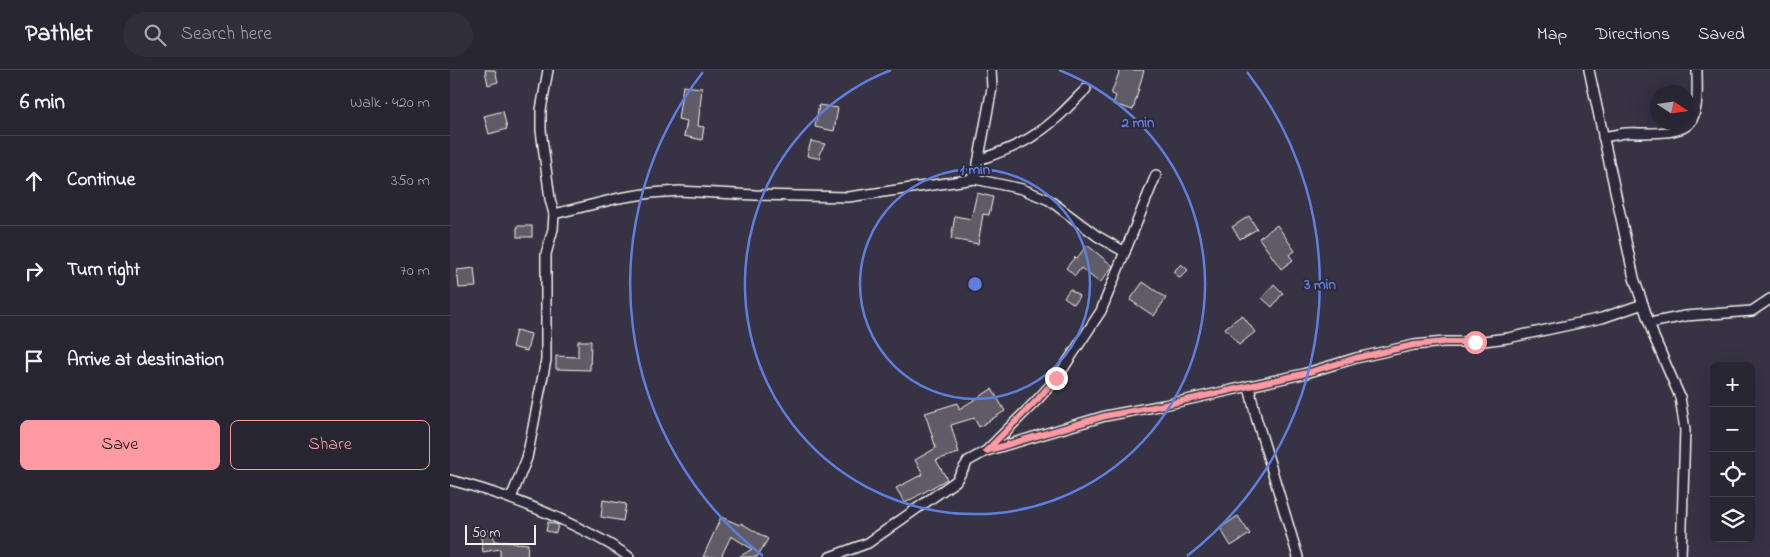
<!DOCTYPE html>
<html lang="en">
<head>
<meta charset="utf-8">
<style>
	:root { --surface:#292633; --page:#312e3b; --text:#f1f3f6; --muted:#a5a5ac; --line:#45434e; --accent:#ff9aa2 }
	body { margin:0; font-family:"Indie Flower",sans-serif; background:var(--page); color:var(--text) }
	.controls { position:absolute; right:15px; bottom:15px; display:grid; overflow:hidden; border-radius:8px; box-shadow:0 5px 20px #0002 }
	.controls button { width:45px; height:45px; display:grid; place-items:center; padding:0; border:0; border-bottom:1px solid var(--line); background:var(--surface); color:var(--text); font:25px sans-serif }
	.compass { position:absolute; left:1200px; top:15px; width:45px; height:45px; border-radius:50%; background:var(--surface); box-shadow:0 5px 20px #0002; rotate:102deg }
	.scale { position:absolute; left:15px; bottom:12px; width:71px; box-sizing:border-box; padding-left:5px; border:2px solid #f4f1e8; border-top:0; font-size:14px; line-height:18px; white-space:nowrap; color:#f4f1e8; -webkit-text-stroke:4px #2f2a3d; paint-order:stroke }
	.stop { position:absolute; width:15px; height:15px; margin:-11px; border:4px solid #ff9aa2; border-radius:50%; background:#fff }
	.stop.end { background:#ff9aa2; border-color:#fff; box-shadow:0 1px 5px #0008 }
	.list { margin:0; padding:0; list-style:none }
	h2 { display:flex; justify-content:space-between; align-items:center; height:65px; margin:0; padding:0 20px; font-size:21px }
	h2 small { font-size:16px; font-weight:400; color:var(--muted) }
	.list li { display:grid; grid-template-columns:32px 1fr auto; gap:15px; align-items:center; box-sizing:border-box; height:90px; padding:0 20px; border-top:1px solid var(--line) }
	.list b { display:block; font-size:19px; white-space:nowrap }
	.list em { font-size:16px; font-style:normal; color:var(--muted) }
	.actions { display:flex; gap:10px; padding:15px 20px }
	.actions a { flex:1; padding:11px 0; border:1px solid var(--accent); border-radius:8px; text-align:center; font-size:18px; color:var(--accent) }
	.actions .main { background:var(--accent); color:#111 }
	.icon { flex:none; width:28px; height:28px; fill:none; stroke:currentColor; stroke-width:2; stroke-linecap:round; stroke-linejoin:round }
	.map { position:relative; flex:none; width:1320px; height:487px; overflow:hidden }
	header { display:flex; align-items:center; gap:30px; box-sizing:border-box; height:70px; padding:0 25px; background:var(--surface); border-bottom:1px solid var(--line) }
	header strong { font-size:24px }
	nav { display:flex; gap:28px; margin-inline-start:auto; font-size:18px }
	.search { width:350px; height:45px; background:var(--page); display:flex; align-items:center; gap:12px; box-sizing:border-box; padding:0 18px; border-radius:28px; color:var(--muted); font-size:19px }
	main { display:flex }
	aside { flex:1; background:var(--surface) }
	.map>svg:first-child { display:block }
</style>
</head>
<body>
<header>
<strong>Pathlet</strong>
<div class="search"><svg class="icon" aria-label="search" viewBox="0 0 24 24"><circle cx="10" cy="10" r="6"/><path d="M15 15l6 6"/></svg>Search here</div>
<nav><a>Map</a><a>Directions</a><a>Saved</a></nav>
</header>
<main>
<aside>
<h2>6 min<small>Walk · 420 m</small></h2>
<ul class="list">
<li><svg class="icon" aria-label="ahead" viewBox="0 0 24 24"><path d="M12 20V5M6 11l6-6 6 6"/></svg><div><b>Continue</b></div><em>350 m</em></li>
<li><svg class="icon" aria-label="right" viewBox="0 0 24 24"><path d="M7 20v-9h11M14 6l5 5-5 5"/></svg><div><b>Turn right</b></div><em>70 m</em></li>
<li><svg class="icon" aria-label="arrive" viewBox="0 0 24 24"><path d="M6 21V4h12l-3 4 3 4H6"/></svg><div><b>Arrive at destination</b></div></li>
</ul>
<div class="actions"><a class="main">Save</a><a>Share</a></div>
</aside>
<div class="map">
<svg width="1320" height="487" viewBox="0 0 1320 487">
	<rect width="100%" height="100%" fill="#373244"/>
	<filter id="ink" filterUnits="userSpaceOnUse"><feTurbulence type="fractalNoise" baseFrequency=".02" numOctaves="2"/><feDisplacementMap in="SourceGraphic" scale="10" xChannelSelector="R" yChannelSelector="G"/><feConvolveMatrix kernelMatrix="1 2 1 2 8 2 1 2 1" color-interpolation-filters="sRGB"/></filter>
	<g filter="url(#ink)">
		<g fill="#5f5c67" stroke="#f4f1e8">
			<polygon points="35,0 45,0 48,12 38,15"/>
			<polygon points="670,0 694,0 683,40 663,34 666,26 661,24"/>
			<polygon points="233,16 252,18 248,56 254,57 252,70 234,66 237,51 228,49"/>
			<polygon points="369,35 388,38 384,61 365,57"/>
			<polygon points="53,41 57,59 39,64 34,46"/>
			<polygon points="361,71 375,74 369,84 371,89 357,86"/>
			<polygon points="527,123 543,127 539,145 533,144 528,174 501,169 505,146 521,149"/>
			<polygon points="799,146 807,159 790,169 782,157"/>
			<polygon points="827,155 845,181 839,185 843,190 831,199 809,168"/>
			<rect x="67" y="156" width="15" height="11"/>
			<polygon points="637,175 663,196 650,213 631,198 625,206 616,198 625,187 627,188"/>
			<polygon points="731,194 738,200 730,208 723,202"/>
			<polygon points="24,198 26,217 9,218 7,200"/>
			<polygon points="693,212 716,228 704,246 680,230"/>
			<polygon points="824,214 833,223 822,237 812,228"/>
			<polygon points="620,219 629,226 624,234 614,227"/>
			<polygon points="792,245 805,262 789,275 775,258"/>
			<polygon points="66,260 81,264 77,281 62,277"/>
			<polygon points="128,271 141,271 140,300 106,299 106,286 128,287"/>
			<polygon points="542,319 555,341 529,357 524,348 501,355 509,383 486,390 497,409 455,433 446,418 473,404 465,390 486,378 475,343 508,333 509,339"/>
			<polygon points="153,430 176,434 173,451 151,447"/>
			<polygon points="788,446 800,464 781,476 770,458"/>
			<polygon points="271,447 290,455 291,453 318,469 307,487 289,487 302,479 281,466 271,487 253,487"/>
			<polygon points="98,452 108,455 106,463 96,461"/>
			<polygon points="43,460 44,471 78,474 77,487 50,487 50,479 33,482 30,461"/>
		</g>
		<g fill="none" stroke-linecap="round" stroke-linejoin="round">
			<defs>
				<g id="street">
					<polyline points="1139,0 1184,208 1204,267 1230,327 1235,360 1231,487"/>
					<path d="M1153,67C1160,66 1168,64 1176,63C1192,62 1233,67 1242,50C1249,35 1247,16 1247,0"/>
					<path d="M529,90C548,83 569,76 586,64C605,52 620,35 636,19"/>
					<polyline points="525,109 542,18 541,0"/>
					<polyline points="104,144 169,128 201,123 229,121 305,125 398,127 525,109 572,119 599,130 647,166 675,182"/>
					<polyline points="1200,253 1235,246 1302,241 1320,229"/>
					<polyline points="799,316 806,347 848,487"/>
					<polyline points="538,379 588,329 607,308 651,241 706,105"/>
					<path d="M0,410C46,422 90,438 133,460C149,468 165,476 179,487"/>
					<polyline points="61,428 77,388 96,290 96,184 103,159 104,144 100,129 91,60 91,40 98,0"/>
					<polyline points="380,487 418,473 506,411 518,391 536,381 655,346 714,335 853,304 906,288 964,275 994,272 1025,272 1058,268 1152,248 1193,234"/>
				</g>
			</defs>
			<use href="#street" stroke="#f4f1e8" stroke-width="12"/>
			<use href="#street" stroke="#2f2a3d" stroke-width="9"/>
		</g>
	</g>
	<g fill="none" stroke-linecap="round" stroke-linejoin="round" filter="url(#ink)">
		<polyline stroke="#ff9aa2" stroke-width="6" points="606,308 588,329 536,381 655,346 714,335 853,304 906,288 964,275 994,272 1025,272"/>
	</g>
	<g fill="none" stroke="#5e7fdd" stroke-width="2.5">
		<circle cx="525" cy="214" r="115"/>
		<path d="M609 0A230 230 0 1 1 441 0"/>
		<path d="M313 486A345 345 0 0 1 253 2M797 2A345 345 0 0 1 737 486"/>
	</g>
	<circle cx="525" cy="214" r="8" fill="#5e7fdd" stroke="#2f2a3d" stroke-width="2.5"/>
	<g font-size="15" text-anchor="middle" font-weight="bold" fill="#5e7fdd" stroke="#2f2a3d" stroke-width="4" stroke-linejoin="round" paint-order="stroke">
		<text x="688" y="57">2 min</text>
		<text x="525" y="104">1 min</text>
		<text x="870" y="219">3 min</text>
	</g>
</svg>
<div class="controls">
<button>+</button>
<button>−</button>
<button><svg class="icon" aria-label="locate" viewBox="0 0 24 24"><circle cx="12" cy="12" r="6"/><path d="M12 2v4M12 18v4M2 12h4M18 12h4"/></svg></button>
<button><svg class="icon" aria-label="layers" viewBox="0 0 24 24"><path d="M12 4l9 5-9 5-9-5zM3 14l9 5 9-5"/></svg></button>
</div>
<svg class="compass" viewBox="-18 -18 36 36"><path d="M0-13l5 13h-10z" fill="#e53935"/><path d="M0 13l5-13h-10z" fill="#a5a5ac"/></svg>
<div class="scale">50 m</div>
<div class="stop" style="left:1025px;top:272px"></div>
<div class="stop end" style="left:606px;top:308px"></div>
</div>
</main>
</body>
</html>
